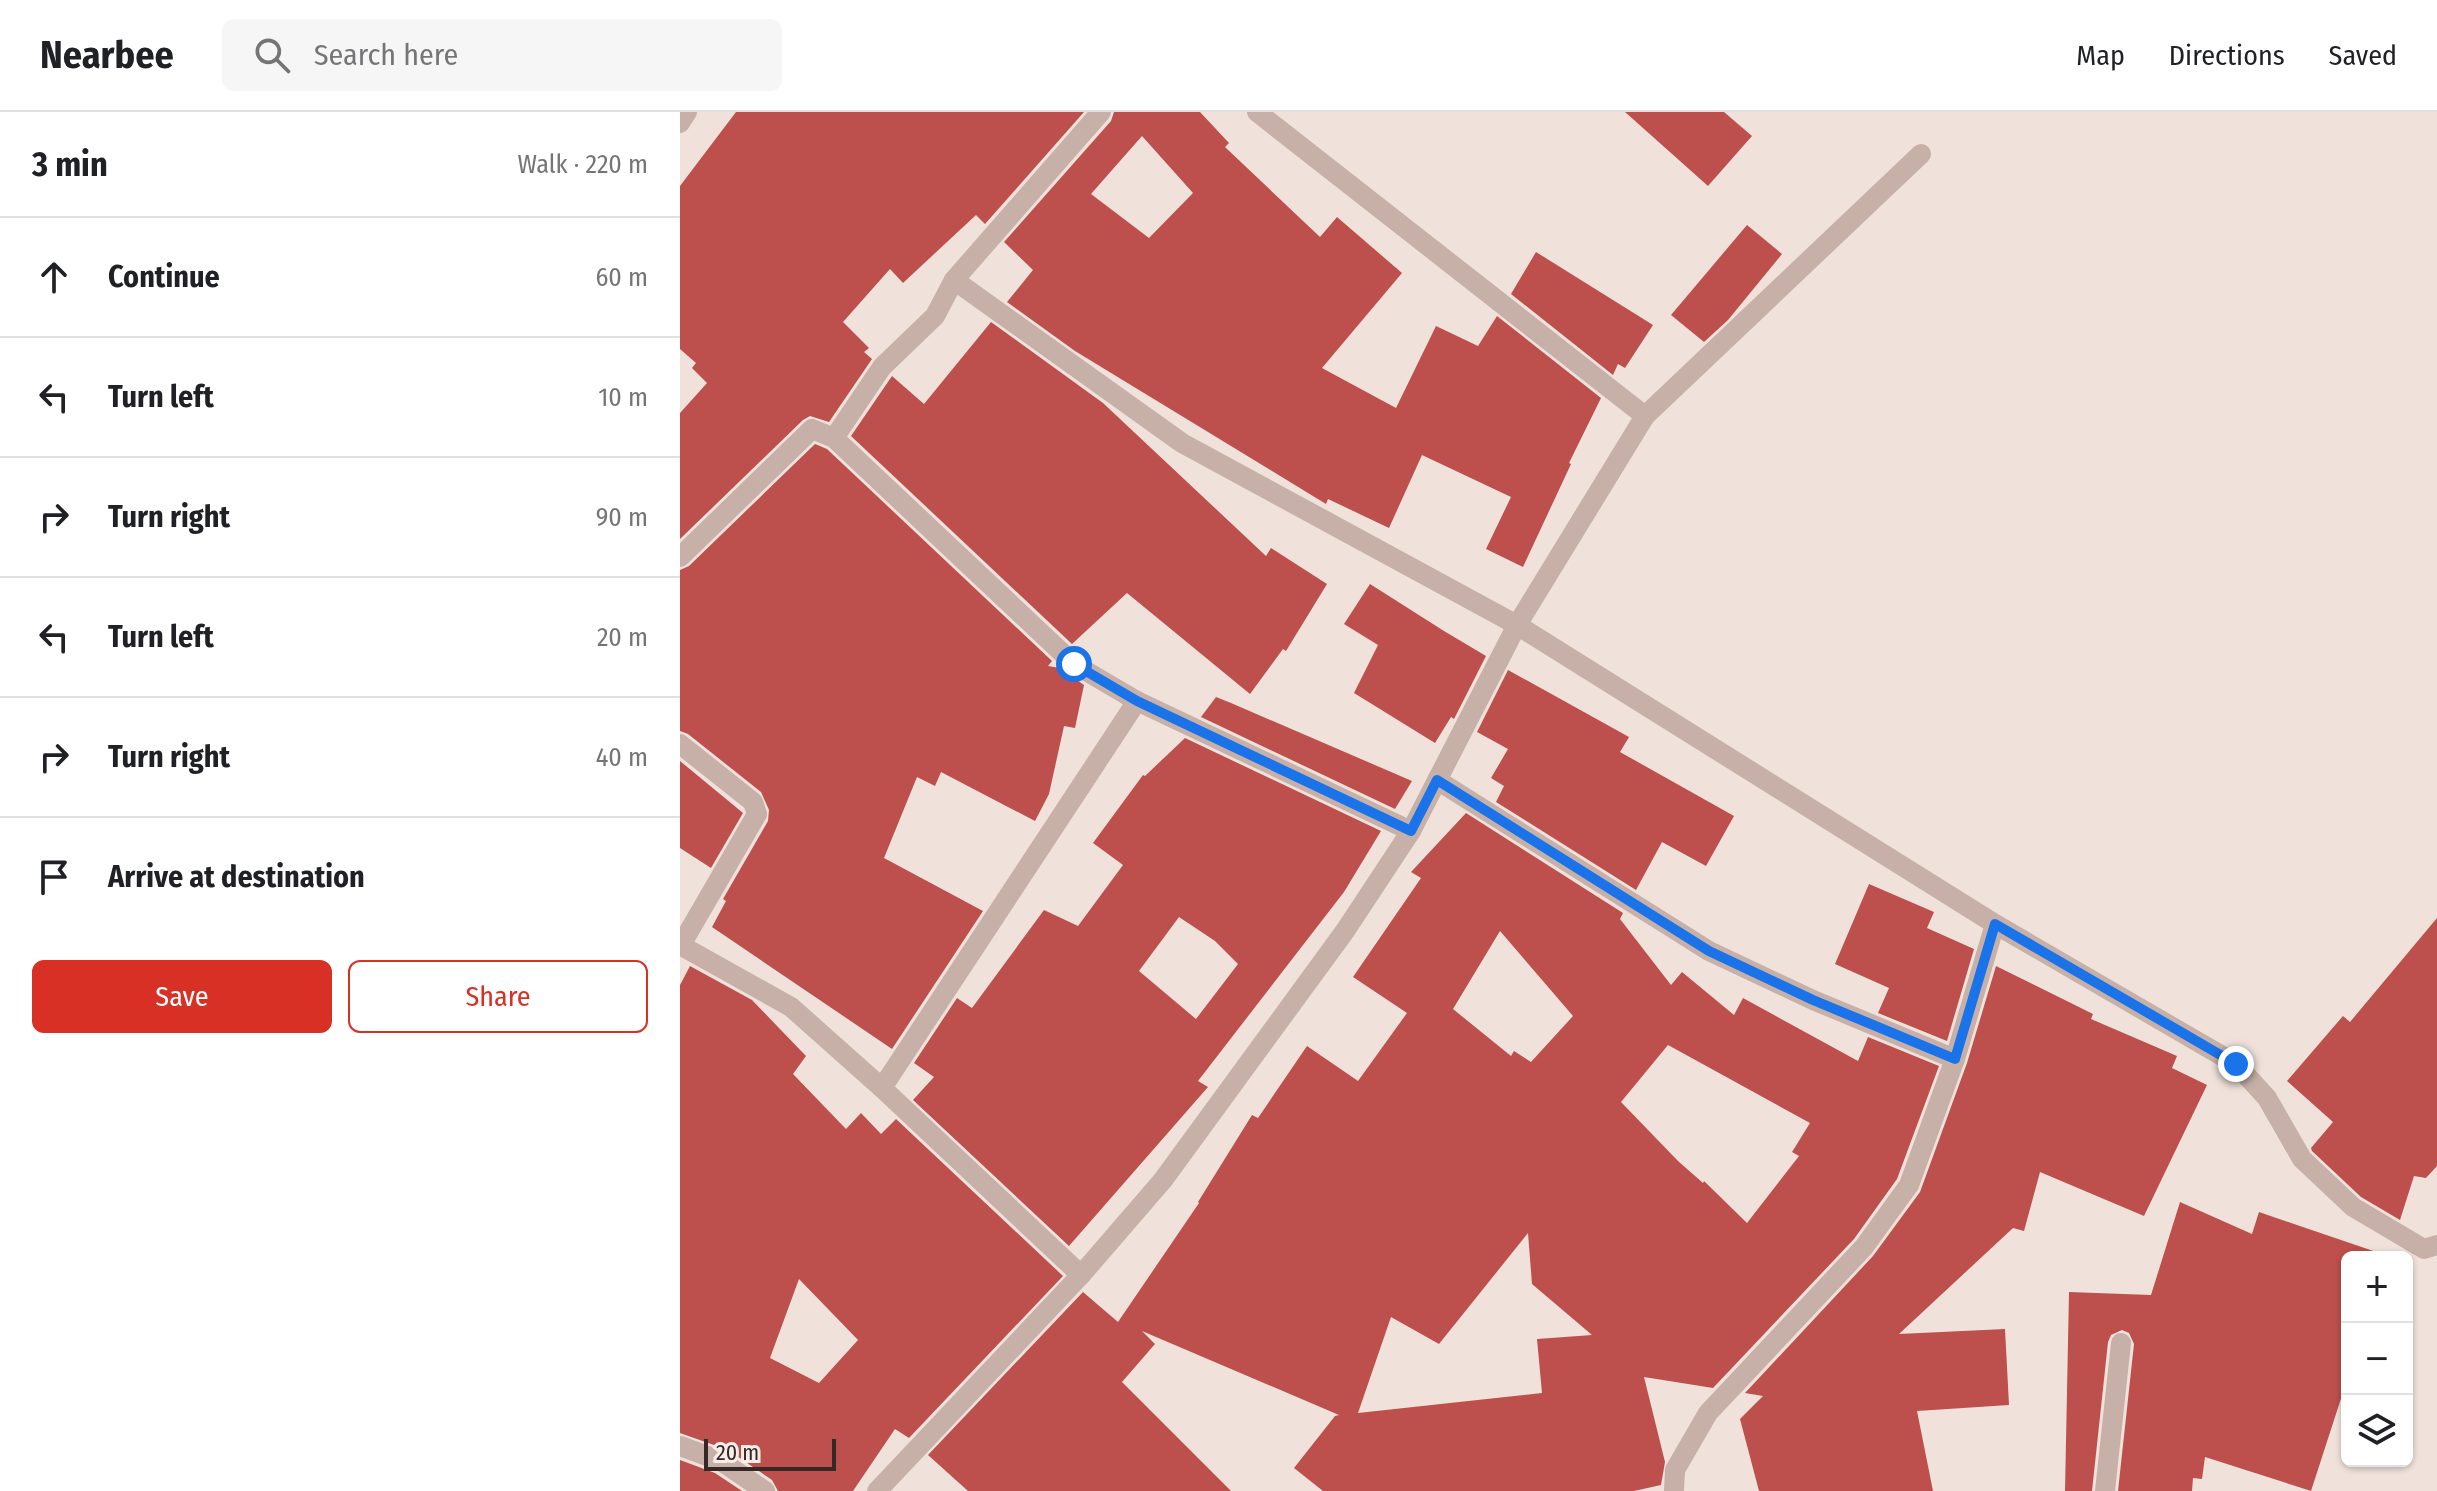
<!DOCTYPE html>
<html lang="en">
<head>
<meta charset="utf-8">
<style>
	:root { --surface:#fff; --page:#f6f6f6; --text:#202124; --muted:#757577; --line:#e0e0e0; --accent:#d93025 }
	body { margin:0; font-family:"Fira Sans Condensed",sans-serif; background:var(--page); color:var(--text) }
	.controls { position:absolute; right:24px; bottom:24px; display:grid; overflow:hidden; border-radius:12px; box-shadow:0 2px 6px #0004 }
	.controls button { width:72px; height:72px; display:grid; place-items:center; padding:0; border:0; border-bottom:2px solid var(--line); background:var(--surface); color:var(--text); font:40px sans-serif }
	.scale { position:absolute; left:24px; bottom:20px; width:132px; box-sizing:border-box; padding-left:8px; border:4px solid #352928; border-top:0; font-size:22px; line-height:28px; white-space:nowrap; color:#352928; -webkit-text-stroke:6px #f8ede7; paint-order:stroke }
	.stop { position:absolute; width:24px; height:24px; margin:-18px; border:6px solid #1a73e8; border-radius:50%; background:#fff }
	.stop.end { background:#1a73e8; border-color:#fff; box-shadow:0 2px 8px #0008 }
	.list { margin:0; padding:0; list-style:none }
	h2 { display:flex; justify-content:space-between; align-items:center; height:104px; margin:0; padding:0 32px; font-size:34px }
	h2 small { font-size:26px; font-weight:400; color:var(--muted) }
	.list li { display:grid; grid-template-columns:52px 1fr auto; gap:24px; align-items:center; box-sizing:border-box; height:120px; padding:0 32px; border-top:2px solid var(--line) }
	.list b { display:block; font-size:30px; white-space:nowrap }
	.list em { font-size:26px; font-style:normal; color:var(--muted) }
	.actions { display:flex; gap:16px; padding:24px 32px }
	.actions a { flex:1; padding:18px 0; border:2px solid var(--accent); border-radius:12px; text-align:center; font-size:28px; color:var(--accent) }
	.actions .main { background:var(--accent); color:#fff }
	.icon { flex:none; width:44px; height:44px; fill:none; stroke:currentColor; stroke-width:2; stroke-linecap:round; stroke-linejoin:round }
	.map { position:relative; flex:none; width:1757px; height:1379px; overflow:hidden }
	header { display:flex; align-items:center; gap:48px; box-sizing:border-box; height:112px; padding:0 40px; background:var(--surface); border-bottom:2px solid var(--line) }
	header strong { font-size:38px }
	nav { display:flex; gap:44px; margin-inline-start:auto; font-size:28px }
	.search { width:560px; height:72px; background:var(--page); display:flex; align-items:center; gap:20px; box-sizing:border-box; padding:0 28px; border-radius:12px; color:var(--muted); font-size:30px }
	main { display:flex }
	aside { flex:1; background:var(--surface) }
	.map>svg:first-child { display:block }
</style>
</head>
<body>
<header>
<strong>Nearbee</strong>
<div class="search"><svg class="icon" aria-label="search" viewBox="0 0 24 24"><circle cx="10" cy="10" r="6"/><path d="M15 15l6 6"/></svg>Search here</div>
<nav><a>Map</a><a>Directions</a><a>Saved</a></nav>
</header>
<main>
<aside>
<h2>3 min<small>Walk · 220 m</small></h2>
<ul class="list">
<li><svg class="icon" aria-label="ahead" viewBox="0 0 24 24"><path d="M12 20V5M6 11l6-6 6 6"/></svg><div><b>Continue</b></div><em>60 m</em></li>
<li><svg class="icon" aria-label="left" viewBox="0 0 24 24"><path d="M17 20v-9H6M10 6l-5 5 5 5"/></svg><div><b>Turn left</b></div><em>10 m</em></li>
<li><svg class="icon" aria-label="right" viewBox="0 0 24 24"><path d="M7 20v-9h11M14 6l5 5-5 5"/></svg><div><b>Turn right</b></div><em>90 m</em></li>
<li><svg class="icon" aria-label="left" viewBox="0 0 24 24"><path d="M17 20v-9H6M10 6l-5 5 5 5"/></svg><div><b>Turn left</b></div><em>20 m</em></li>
<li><svg class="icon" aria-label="right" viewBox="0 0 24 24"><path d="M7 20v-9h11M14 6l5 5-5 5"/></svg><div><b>Turn right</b></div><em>40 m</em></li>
<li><svg class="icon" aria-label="arrive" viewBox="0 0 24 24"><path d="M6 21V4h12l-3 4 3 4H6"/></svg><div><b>Arrive at destination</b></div></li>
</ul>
<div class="actions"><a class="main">Save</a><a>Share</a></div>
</aside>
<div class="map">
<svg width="1757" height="1379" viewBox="0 0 1757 1379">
	<rect width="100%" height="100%" fill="#f0e2db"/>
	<g fill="#bd4f4c" fill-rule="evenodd">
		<polygon points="56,0 404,0 305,112 296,103 223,171 210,157 163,210 189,236 184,240 192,247 149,310 130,304 123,308 0,427 0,301 27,271 12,256 16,251 0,237 0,74"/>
		<path d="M434,0H520L549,31L545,35L640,125L657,105L722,161L642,256L716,296L756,214L798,234L817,204L921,286L889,351L891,352L843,455L806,437L831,385L742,343L709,416L648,387L646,392L395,239L327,190L353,158L324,130L431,9ZM462,24L513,81L469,126L411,82Z"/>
		<polygon points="945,0 1044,0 1072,24 1028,74"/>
		<polygon points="1067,113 1102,142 1048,208 1024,230 991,203"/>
		<polygon points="856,140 973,213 945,256 938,252 933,263 831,182"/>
		<polygon points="311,210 423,291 586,444 591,436 647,472 606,539 603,537 570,582 447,481 392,532 171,324 212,264 244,292"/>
		<polygon points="135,332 147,337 372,549 368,554 380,556 404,573 395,616 384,614 369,682 355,709 261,660 255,674 237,665 204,746 303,799 212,937 32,815 46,789 43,787 88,709 89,698 81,680 8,622 0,619 0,458 9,454"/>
		<polygon points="690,472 764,519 806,544 774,607 771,605 755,631 674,581 698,533 664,512"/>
		<polygon points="828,558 949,625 940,640 1054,704 1026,754 982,730 956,778 816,690 824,674 811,666 828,637 797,620"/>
		<polygon points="536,585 551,591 732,669 715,697 521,605"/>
		<path d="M505,626L701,719L664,780L518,969L528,975L389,1134L233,988L254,965L234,951L277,886L292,896L364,798L398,814L443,753L413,731L463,663L465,664ZM499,805L535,829L558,852L516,907L459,859Z"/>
		<polygon points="0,649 63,701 31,756 0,736"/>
		<path d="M786,701L943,801L940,807L991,873L1002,860L1054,903L1063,886L1178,949L1188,925L1259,954L1217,1067L1174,1127L1033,1276L964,1265L985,1350L981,1373L954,1379H643L614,1356L655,1304L659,1303L462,1219L475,1232L442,1270L551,1379H288L248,1343L403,1180L438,1210L519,1091L518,1090L572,1003L578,1006L627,934L678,969L727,901L673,865L741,766L731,760ZM820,819L893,904L851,950L834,939L831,944L773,897ZM988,933L1130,1011L1112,1040L1119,1044L1067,1111L1024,1069L1023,1071L998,1049L941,990ZM848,1121L852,1172L912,1223L857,1227L862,1281L678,1301L711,1205L759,1232Z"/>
		<polygon points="1189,772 1254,800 1247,816 1294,837 1267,929 1198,901 1209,876 1155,852"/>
		<polygon points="1757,806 1757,1054 1746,1066 1734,1064 1720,1108 1681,1085 1632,1039 1631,1036 1653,1010 1607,969 1663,904 1670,910"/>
		<path d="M10,854L72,888L126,944L113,962L166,1017L181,1001L201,1022L216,1007L383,1164L229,1326L215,1317L173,1379H98L92,1368L48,1338L0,1321V873ZM119,1167L178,1228L139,1271L90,1246Z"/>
		<polygon points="1316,854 1413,902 1411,907 1497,944 1492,956 1527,973 1464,1104 1360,1060 1344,1119 1333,1116 1219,1222 1325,1217 1329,1293 1237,1299 1253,1379 1079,1379 1060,1307 1083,1284 1065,1281 1193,1144 1240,1080 1287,951"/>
		<polygon points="1500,1090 1572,1122 1579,1100 1708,1144 1667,1145 1667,1268 1631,1379 1525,1345 1522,1367 1513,1366 1512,1379 1438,1379 1454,1232 1449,1221 1442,1218 1431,1223 1428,1230 1412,1379 1385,1379 1389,1180 1471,1183"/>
		<polygon points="0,1348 35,1361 62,1379 0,1379"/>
	</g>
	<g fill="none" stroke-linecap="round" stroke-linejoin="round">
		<g stroke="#c7b0a8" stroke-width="20">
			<polyline points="577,0 965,304"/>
			<polyline points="0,11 7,0"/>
			<polyline points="274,168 502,331 837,513 1315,812 1556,952 1587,986 1622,1047 1673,1095 1744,1137 1757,1133"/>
			<polyline points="154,326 202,255 255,204 274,168 421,0"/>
			<polyline points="0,445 132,317 154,326 394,552 457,589 731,719"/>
			<polyline points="0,632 73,690 77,702 1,833"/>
			<polyline points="757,668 1029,839 1133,888 1275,947"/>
			<polyline points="0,833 111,895 202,976 401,1163"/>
			<polyline points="202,976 457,589"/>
			<polyline points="0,1334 41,1349 85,1379"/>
			<polyline points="197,1379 401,1163 483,1068 665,819 731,719 837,513 965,304 1241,42"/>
			<polyline points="994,1379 995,1358 1028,1301 1184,1135 1229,1073 1275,947 1315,812"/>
			<polyline points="1425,1379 1441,1231"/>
		</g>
	</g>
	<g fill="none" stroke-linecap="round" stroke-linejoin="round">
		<polyline stroke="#1a73e8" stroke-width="10" points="394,552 457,589 731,719 757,668 1029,839 1133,888 1275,947 1315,812 1556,952"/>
	</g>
</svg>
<div class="controls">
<button>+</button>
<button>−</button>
<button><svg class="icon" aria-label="layers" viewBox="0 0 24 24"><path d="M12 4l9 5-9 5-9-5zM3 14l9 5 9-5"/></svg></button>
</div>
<div class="scale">20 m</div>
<div class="stop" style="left:394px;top:552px"></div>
<div class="stop end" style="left:1556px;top:952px"></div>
</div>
</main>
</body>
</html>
